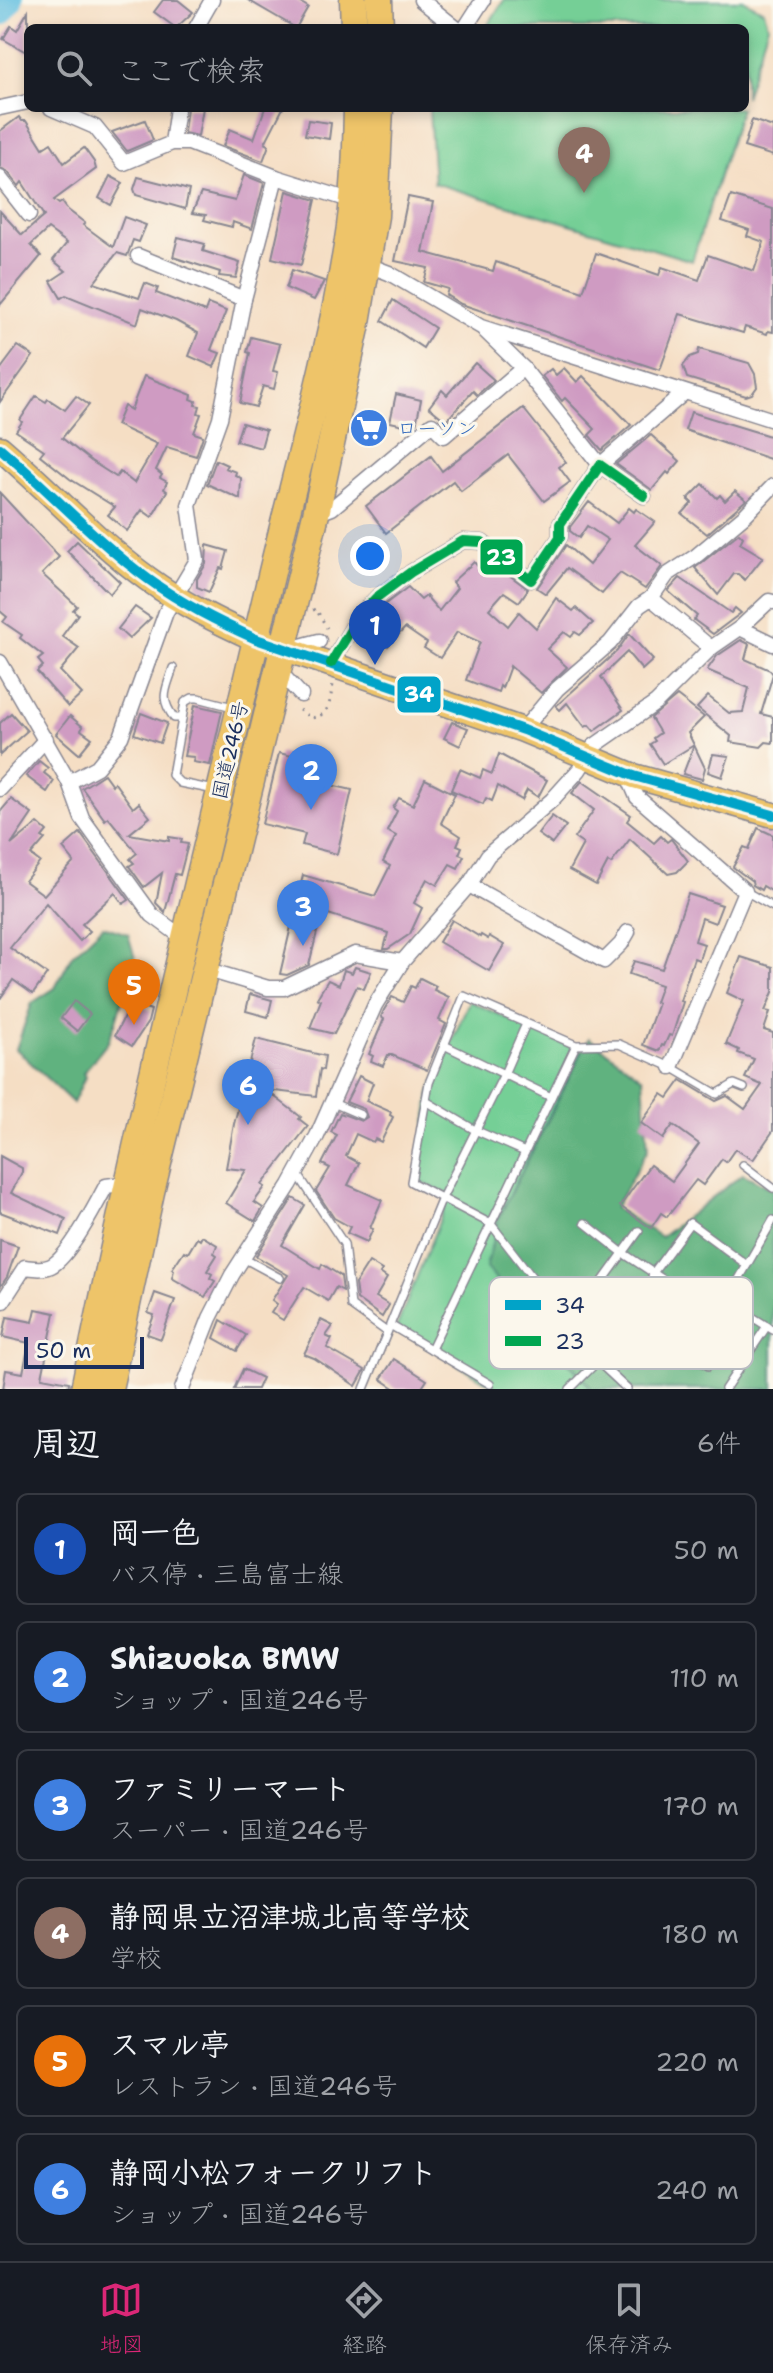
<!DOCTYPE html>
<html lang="ja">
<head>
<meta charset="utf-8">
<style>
	:root { --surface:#171b24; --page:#20242c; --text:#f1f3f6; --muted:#9ea1a6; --line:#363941; --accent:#db2777 }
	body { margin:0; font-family:"Shantell Sans","Klee One",sans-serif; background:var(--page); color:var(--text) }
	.scale { position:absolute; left:24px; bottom:20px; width:120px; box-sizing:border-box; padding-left:8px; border:4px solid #1b2f5e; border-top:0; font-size:22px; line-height:28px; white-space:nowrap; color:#1b2f5e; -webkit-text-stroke:6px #fbf7ec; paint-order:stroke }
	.you { position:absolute; left:370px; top:556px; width:28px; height:28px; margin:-20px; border:6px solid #fff; border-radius:50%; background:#1a73e8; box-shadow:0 0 0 12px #1a73e833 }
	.badge { display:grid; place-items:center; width:52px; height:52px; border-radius:50%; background:var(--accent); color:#fff; font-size:26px; font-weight:700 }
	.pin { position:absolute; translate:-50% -66px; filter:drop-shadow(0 2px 4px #0008) }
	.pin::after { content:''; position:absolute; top:42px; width:28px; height:24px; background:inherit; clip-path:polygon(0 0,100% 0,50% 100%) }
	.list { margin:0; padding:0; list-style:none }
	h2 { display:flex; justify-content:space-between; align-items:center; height:104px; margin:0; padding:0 32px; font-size:34px }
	h2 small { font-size:26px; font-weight:400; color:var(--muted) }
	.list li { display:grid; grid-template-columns:52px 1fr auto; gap:24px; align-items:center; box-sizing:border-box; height:112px; margin:0 16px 16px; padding:0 16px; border:2px solid var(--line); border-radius:12px }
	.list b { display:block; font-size:30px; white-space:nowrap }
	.list p { margin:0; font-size:26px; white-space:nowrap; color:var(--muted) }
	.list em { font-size:26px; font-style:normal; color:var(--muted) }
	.icon { flex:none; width:44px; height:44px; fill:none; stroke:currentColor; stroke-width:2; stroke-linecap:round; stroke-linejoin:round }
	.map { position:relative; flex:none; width:773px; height:1389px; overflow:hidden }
	.search { position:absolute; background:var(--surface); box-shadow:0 4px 12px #0003; left:24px; right:24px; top:24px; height:88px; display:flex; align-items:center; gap:20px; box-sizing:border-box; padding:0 28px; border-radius:12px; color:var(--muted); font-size:30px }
	.sheet { height:872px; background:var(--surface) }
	nav { display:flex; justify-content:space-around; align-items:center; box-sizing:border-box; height:112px; border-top:2px solid var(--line); background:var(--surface); font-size:22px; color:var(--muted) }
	nav a { display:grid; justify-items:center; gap:4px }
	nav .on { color:var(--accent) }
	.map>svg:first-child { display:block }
</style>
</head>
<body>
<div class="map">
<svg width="773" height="1389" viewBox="0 0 773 1389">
	<rect width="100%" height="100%" fill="#fbf7ec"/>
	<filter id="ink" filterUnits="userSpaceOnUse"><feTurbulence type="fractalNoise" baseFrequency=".0125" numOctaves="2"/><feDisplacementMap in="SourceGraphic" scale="16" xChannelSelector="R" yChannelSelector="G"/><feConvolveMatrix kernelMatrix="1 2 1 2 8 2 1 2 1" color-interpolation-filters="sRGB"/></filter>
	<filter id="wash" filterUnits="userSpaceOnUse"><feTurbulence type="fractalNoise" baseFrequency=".006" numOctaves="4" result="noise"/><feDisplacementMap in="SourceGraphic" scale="32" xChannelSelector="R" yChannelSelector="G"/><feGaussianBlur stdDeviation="1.8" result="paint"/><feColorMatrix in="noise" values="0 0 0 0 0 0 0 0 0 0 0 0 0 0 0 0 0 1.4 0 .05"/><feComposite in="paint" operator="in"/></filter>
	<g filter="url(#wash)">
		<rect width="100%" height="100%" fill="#f5dec4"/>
		<g fill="#75cf96" stroke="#487f7a" stroke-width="2">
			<polygon points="504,0 743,0 764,11 768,25 745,97 745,28 486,28"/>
			<polygon points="429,108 741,108 692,261 434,183"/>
			<polygon points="469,1001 581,1051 499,1217 486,1268 630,1389 499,1389 396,1328 450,1195 419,1182 430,1093"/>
		</g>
		<g fill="#60b27f" stroke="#3e706e" stroke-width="2">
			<polygon points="103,926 128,934 135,958 116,1021 108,1042 83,1073 85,1077 73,1103 16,1049 32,1003 55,988 72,955"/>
			<polygon points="589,1038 643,1078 648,1149 615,1208 661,1237 743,1174 773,1189 773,1389 592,1389 486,1268 499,1217"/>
		</g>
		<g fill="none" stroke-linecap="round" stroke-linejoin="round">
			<polyline stroke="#63c0e1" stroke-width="28" points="0,12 9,0"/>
		</g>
		<g id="blocks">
			<g fill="#cf9bc2">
				<polygon points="163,0 178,0 193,12 176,28 154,12"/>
				<polygon points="248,0 296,0 308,7 296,28"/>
				<polygon points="28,11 28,53 3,39 11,26 17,30"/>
				<polygon points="187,108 203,108 198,136 184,133"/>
				<polygon points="265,108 283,108 265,143 269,145 263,161 223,146 230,129 254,139"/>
				<polygon points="19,117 22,121 26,121 43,148 51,143 64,163 84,148 94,162 96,169 54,200 59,204 62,202 68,210 85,223 83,225 113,247 124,217 146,225 139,242 133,240 127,256 117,253 94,283 139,298 145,283 158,288 156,293 205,312 208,304 226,311 211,350 220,353 214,367 189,356 198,333 176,321 142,308 137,324 66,295 61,298 51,281 66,271 53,260 67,243 48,229 31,245 41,256 0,305 0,211 22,235 44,216 22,182 19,186 7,171 0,168 0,131"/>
				<polygon points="145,120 153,140 127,151 112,132"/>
				<polygon points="308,120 331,123 329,139 305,135"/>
				<polygon points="752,120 773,127 773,156 744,147"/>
				<polygon points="244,175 264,183 252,229 233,222 232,227 204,220 206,215 192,213 201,193 235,201"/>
				<polygon points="110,176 123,183 111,205 99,198"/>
				<polygon points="138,177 189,190 185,209 136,195 134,189"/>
				<polygon points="287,191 316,200 301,265 272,258"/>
				<polygon points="731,196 773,209 773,332 768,331 767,334 745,327 743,333 680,314 660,370 461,304 446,295 448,289 424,282 428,268 395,261 408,197 433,202 423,252 493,271 496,262 583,292 596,253 659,275 662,267 699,280 708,255 754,271 764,242 747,236 749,230 722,221"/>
				<polygon points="178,237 205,244 203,251 240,263 236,278 219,276 220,272 173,257"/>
				<polygon points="292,270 324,281 314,300 286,288"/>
				<polygon points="393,300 435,328 423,348 382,321"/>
				<polygon points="251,337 280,344 273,371 278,372 274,389 263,386 256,407 240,403 250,353 247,352"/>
				<polygon points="18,346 33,356 0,402 0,370"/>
				<polygon points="699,349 749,363 755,374 757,387 752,394 746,396 687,378 683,366 690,357 698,354"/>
				<polygon points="475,363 494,380 477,395 473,391 446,421 429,407 442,390 447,395"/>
				<polygon points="564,368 577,382 583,376 631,425 602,450 589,435 595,429 565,398 562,401 542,376 551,369 556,375"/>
				<polygon points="144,376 192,395 191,399 196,401 195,405 200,406 198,413 201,414 194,433 203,436 196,456 167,447 156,470 162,475 160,478 167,482 164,489 167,491 152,517 142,510 127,531 108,515 115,507 70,479 40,455 44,450 16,431 22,422 20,420 36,396 46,402 48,399 65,410 76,396 89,405 62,438 91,461 116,477 120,472 134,483 157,444 116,425 124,406 131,410"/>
				<polygon points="396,394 421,400 416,425 413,427 390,422"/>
				<polygon points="523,408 566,462 559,467 570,482 544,501 508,455 461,491 453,481 386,533 366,506 431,456 442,471"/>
				<polygon points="691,412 773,437 773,460 685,430"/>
				<polygon points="242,423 266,430 261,448 236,441"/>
				<polygon points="651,435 680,461 669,474 667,472 652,490 616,464"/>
				<polygon points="216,460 227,465 225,468 236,472 235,475 241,478 240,499 207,484"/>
				<polygon points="703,484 717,498 720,495 725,501 735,491 746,500 707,534 682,514 692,503 688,499"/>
				<polygon points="0,493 59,557 42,574 77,606 73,610 78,614 62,636 79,648 60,671 82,694 68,707 37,672 43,666 38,660 43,656 20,638 22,635 3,622 7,617 0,611"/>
				<polygon points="589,502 617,523 629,508 634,512 636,509 655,522 635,545 662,566 645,589 620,573 602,594 567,568 546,594 537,588 566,545 589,565 608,540 587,526 579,538 570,531 570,527"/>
				<polygon points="739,533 743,537 740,543 763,557 745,580 738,574 734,574 718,595 695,568"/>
				<polygon points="77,541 120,582 110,594 67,551"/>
				<polygon points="207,545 228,551 223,569 220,568 209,592 197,587 197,579 206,564"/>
				<polygon points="489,560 528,589 519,602 504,592 489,609 508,626 519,612 536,628 556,598 573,611 576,608 593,623 580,635 575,632 571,637 564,632 547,649 567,667 541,693 510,666 502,688 500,686 498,692 466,680 480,642 457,632 440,658 424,648 427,643 405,628 388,646 368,621 384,605 408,587 421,600 426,596 439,611 457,588 452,582 474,562 481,570"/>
				<polygon points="680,578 731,613 735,608 741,613 713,634 694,620 697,616 668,591"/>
				<polygon points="135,607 151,618 129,639 118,629"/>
				<polygon points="629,634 653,660 642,670 627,652 601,677 623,710 594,731 589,725 585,727 567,703 560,710 556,706 617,651"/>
				<polygon points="741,640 749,644 745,659 770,670 773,674 761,714 773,717 773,743 766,742 761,747 730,742 731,736 697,708 708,696 729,713 743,712 749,688 707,670 717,656"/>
				<polygon points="677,696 704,717 688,733 694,745 663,764 650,744 655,741 653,738 660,733 651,718"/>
				<polygon points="195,705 222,711 210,765 193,762 194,757 184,756"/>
				<polygon points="11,713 27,731 0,755 0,723"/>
				<polygon points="141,713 167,723 160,743 134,734"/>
				<polygon points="70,716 83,727 81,730 92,738 79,754 56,734"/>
				<polygon points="452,722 468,728 460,746 444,738"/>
				<polygon points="694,745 705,768 702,779 683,774"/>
				<polygon points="279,753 305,759 301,778 352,790 337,854 302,845 305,834 262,824"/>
				<polygon points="499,754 547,780 538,797 527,790 522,800 498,786 492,801 486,798 483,804 451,790 460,769 480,778 483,770 492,774"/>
				<polygon points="713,754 729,756 722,777 708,772"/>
				<polygon points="39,761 48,768 44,773 54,781 47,792 26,776"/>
				<polygon points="104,774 112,785 114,782 133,808 139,803 150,817 129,834 169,841 169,837 182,839 181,843 188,844 180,875 175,874 165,912 156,903 162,873 144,887 129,866 134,863 130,859 137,853 108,817 105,820 82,788"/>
				<polygon points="425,779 455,794 441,823 461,836 457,845 462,847 459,854 464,856 458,868 450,864 437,885 427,879 414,903 422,908 410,934 388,949 384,949 388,933 322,912 309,965 287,975 280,974 303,875 375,896 390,866 383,862 396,836 387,831 397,811 393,808 399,798 413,805"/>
				<polygon points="582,781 631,815 627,821 654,843 661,836 667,842 671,839 688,861 677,872 668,874 630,839 611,864 608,862 596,885 569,870 583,844 574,838 594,810 572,793"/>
				<polygon points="11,799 32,814 11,845 38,823 47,831 42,837 45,839 31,855 40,862 25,881 44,895 74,862 63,848 80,833 129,900 123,904 115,893 82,924 90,931 80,941 46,903 10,948 47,974 33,994 13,980 0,999 0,812"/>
				<polygon points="552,816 566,826 552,844 538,834"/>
				<polygon points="758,828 773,835 773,892 763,886 761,890 753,885 752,881 733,867 744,847 749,849"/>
				<polygon points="688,894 722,905 715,923 702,918 695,941 704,944 699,960 694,958 680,1001 683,1002 672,1036 669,1035 664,1046 662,1045 659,1051 643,1045 658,1003 655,1002 661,985 629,974 634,961 662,969"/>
				<polygon points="452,920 480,937 481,935 488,939 489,936 504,945 489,971 439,942"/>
				<polygon points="741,957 773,967 773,992 765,1011 770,1012 764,1030 773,1033 773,1131 753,1160 735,1149 726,1162 722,1159 703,1185 696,1180 667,1217 661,1213 651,1228 620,1206 650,1165 672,1181 699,1144 673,1125 663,1139 641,1123 662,1094 668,1098 681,1080 716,1101 727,1096 745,1109 762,1085 745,1078 754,1059 738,1053 739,1050 726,1044 744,1001 727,993"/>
				<polygon points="355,967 371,972 364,989 357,986 334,1034 310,1028 321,1000 317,998 328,980 339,985 344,970 352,973"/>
				<polygon points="420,978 436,986 434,990 449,997 439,1020 446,1024 427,1070 392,1055 388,1055 383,1066 371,1061 373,1056 369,1054 384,1019 381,1017 384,1010 392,997 403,1002 411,986 415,988"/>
				<polygon points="250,994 272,1000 268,1017 246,1011"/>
				<polygon points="74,1001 90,1014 77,1031 61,1018"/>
				<polygon points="131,1003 151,1010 148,1022 132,1046 115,1035"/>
				<polygon points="256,1039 325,1056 323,1070 320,1069 316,1096 266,1090 301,1117 299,1119 308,1126 262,1185 265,1187 254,1202 263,1208 255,1221 226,1203 246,1170 226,1168 234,1124"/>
				<polygon points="359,1076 373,1083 366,1101 391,1112 390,1115 393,1117 381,1142 375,1139 373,1142 356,1134 346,1156 359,1163 348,1185 382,1200 370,1228 373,1229 367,1242 347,1233 350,1227 334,1218 316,1191 330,1168 322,1164 337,1135 331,1132 340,1113 361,1121 367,1117 364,1109 346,1102"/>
				<polygon points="0,1156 22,1168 22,1172 11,1193 66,1219 60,1235 0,1212"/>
				<polygon points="293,1198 305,1205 282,1245 320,1269 322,1264 341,1276 343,1291 336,1287 328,1301 304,1287 283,1320 271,1313 277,1304 272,1300 288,1275 256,1256"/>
				<polygon points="202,1236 217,1245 214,1253 217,1255 207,1271 212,1274 210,1278 215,1281 205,1297 172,1278 174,1270 172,1269 184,1251 188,1253 197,1238 200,1240"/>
				<polygon points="0,1240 18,1246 7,1277 0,1287"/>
				<polygon points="369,1262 382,1270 380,1273 387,1278 376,1297 389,1305 382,1317 357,1299 355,1284"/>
				<polygon points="155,1293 175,1300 161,1339 147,1334 154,1315 148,1313"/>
				<polygon points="701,1305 740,1324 709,1371 672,1350"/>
				<polygon points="36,1309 55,1313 42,1377 69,1382 68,1389 3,1389 6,1370 23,1373 29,1343 3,1337 7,1317 33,1322"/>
				<polygon points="221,1320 246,1335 237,1351 214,1338"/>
				<polygon points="321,1320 333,1326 326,1336 332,1339 327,1348 365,1370 356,1386 314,1358 304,1354"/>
				<polygon points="394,1359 427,1380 421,1389 396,1389 381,1379"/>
				<polygon points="243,1369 262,1378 257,1389 234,1389"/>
			</g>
		</g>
	</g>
	<g filter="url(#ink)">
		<use href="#blocks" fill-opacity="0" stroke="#888691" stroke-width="2"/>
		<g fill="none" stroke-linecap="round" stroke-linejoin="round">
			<defs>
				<g id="lane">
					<path d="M173,668C166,691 159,697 174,718H182"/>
					<polyline points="215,790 180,783 172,775 185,702 192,698 198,698 233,707"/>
					<polyline points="745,891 773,907"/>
					<polyline points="444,1045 551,1097"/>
					<polyline points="576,1045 491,1224 411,1182 429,1083 464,996 576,1045 619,1044 671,1067 717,1094 734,1084 744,1088"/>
					<polyline points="426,1101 475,1130 525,1152"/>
					<polyline points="333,1103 361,1115"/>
					<polyline points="743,1165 773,1188"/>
					<polyline points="297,1173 344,1244 351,1306 387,1332"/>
					<polyline points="585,1223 623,1253 673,1286"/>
					<polyline points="639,1231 600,1285 645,1316 653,1273 690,1223 747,1265"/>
					<polyline points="243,1258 280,1278"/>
					<polyline points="732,1291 773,1220"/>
					<polyline points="746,1313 773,1330"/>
					<polyline points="431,1349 491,1224 597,1361 627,1389"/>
					<polyline points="490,1384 390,1325 442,1198 504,1074 526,1024"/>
					<polyline points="364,1389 389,1328"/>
					<polyline points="570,1389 614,1345"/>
					<polyline points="725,1389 767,1326"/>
				</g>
				<g id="street">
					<polyline points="421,0 456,28"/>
					<polyline points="196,28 212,0"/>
					<polyline points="465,28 483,0"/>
					<polyline points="0,108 28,102"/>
					<polyline points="51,108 95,127 124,163 172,143 189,143 276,177 353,201"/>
					<polyline points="172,143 177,108"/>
					<polyline points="0,178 29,215"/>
					<polyline points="138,256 244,299"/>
					<polyline points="368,265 389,273 481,327 773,420"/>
					<polyline points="485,331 523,368 600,465 684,393"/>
					<polyline points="316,514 332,508 432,424 444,436 523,368"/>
					<polyline points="651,598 711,648"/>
					<polyline points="740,628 773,644"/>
					<polyline points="293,648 319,641"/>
					<polyline points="0,662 69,782 82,818 152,915 186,940"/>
					<polyline points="331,663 359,616 377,597 411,572 463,541 482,542 531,580 560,537 560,524 600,465 644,496"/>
					<polyline points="277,669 301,695"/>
					<polyline points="523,730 557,689 610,643 639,606 651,598 667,575 696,556 745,515 773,486"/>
					<polyline points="627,774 637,797 745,891 671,1067"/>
					<polyline points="69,782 97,767 121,737 166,612 197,560 189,505 220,418 244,299 276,177"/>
					<polyline points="0,789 46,739"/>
					<polyline points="469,885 604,961 621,944 628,932"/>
					<polyline points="205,969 268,988 284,988 355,954 402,962"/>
					<path d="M0,1301H3L25,1267C33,1268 43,1270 51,1266C69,1257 96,1205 106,1186L129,1183"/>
					<polyline points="182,1389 210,1318 232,1275 290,1185 317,1136 375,1005 402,962 469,885 488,855 552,800 579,770 594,746 656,703 711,648 740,628 769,601 773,602"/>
				</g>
				<path id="primary" d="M0,448C49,490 97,542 148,579C182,604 219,622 256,639L523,730L634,776L773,815"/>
				<g id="highway">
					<polyline points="353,0 354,28"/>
					<polyline points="379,0 380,28"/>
					<path d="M84,1389C138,1122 205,858 267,593C294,477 328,363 347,246C355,200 356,154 357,108"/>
					<polyline points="109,1389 151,1192 316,514 356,328 375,216 380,108"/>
				</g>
			</defs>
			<use href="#lane" stroke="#888691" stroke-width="10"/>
			<use href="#street" stroke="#888691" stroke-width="17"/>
			<use href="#primary" stroke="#888691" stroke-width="27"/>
			<use href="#highway" stroke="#888691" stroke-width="29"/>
			<g stroke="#888691" stroke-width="3" stroke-dasharray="2 6" stroke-linecap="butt">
				<polyline points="313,610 316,609 327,628"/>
				<path d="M299,710L311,718C331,715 329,703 333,685"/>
			</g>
			<use href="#lane" stroke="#fff" stroke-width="7"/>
			<use href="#street" stroke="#fff" stroke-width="14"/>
			<use href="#primary" stroke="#eec469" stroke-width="24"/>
			<use href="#highway" stroke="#eec469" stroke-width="26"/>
			<defs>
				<path id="bus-1" d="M0,448C49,490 97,542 148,579C182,604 219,622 256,639L523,730L634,776L773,815"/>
				<polyline id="bus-2" points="331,663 359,616 377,597 411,572 463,541 482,542 531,580 560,537 560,524 600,465 644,496"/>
			</defs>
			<use href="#bus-1" stroke="#fbf7ec" stroke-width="16"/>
			<use href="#bus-2" stroke="#fbf7ec" stroke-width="16"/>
			<use href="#bus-1" stroke="#01a3c8" stroke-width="10"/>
			<use href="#bus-2" stroke="#00a651" stroke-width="10"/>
		</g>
	</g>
	<defs>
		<symbol id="supermarket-disc" viewBox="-11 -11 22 22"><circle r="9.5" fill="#3f7fe0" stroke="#fbf7ec"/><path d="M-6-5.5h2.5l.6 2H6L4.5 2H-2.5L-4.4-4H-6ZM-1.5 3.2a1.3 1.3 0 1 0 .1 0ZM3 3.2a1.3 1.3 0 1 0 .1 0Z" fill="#fff"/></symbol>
	</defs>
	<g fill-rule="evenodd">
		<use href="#supermarket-disc" x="347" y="406" width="44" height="44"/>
	</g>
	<g text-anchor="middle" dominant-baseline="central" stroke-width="6" stroke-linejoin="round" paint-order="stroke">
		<g font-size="20" fill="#366cbe" stroke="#fbf7ec" text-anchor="start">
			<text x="397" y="428">ローソン</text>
		</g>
		<g font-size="20" fill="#1b2f5e" stroke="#fbf7ec">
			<text transform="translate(230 750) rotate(-77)">国道246号</text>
		</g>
	</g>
	<rect x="489" y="1277" width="264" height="92" rx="12" fill="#fbf7ec" stroke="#b8bbc1" stroke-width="2"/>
	<rect x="505" y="1300" width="36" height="10" fill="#01a3c8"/>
	<rect x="505" y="1336" width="36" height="10" fill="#00a651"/>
	<g font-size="22" fill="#1b2f5e">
		<text x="555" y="1313">34</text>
		<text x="555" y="1349">23</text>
	</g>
	<g stroke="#fbf7ec" stroke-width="3">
		<rect x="479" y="538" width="45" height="38" rx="8" fill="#00a651"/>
		<rect x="396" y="675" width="46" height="39" rx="8" fill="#01a3c8"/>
	</g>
	<g font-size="22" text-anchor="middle" font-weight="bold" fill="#fff">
		<text x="501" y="565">23</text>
		<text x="419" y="702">34</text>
	</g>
</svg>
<div class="scale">50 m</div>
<div class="you"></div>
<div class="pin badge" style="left:375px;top:665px;background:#1a4fb4">1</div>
<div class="pin badge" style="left:311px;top:810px;background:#3f7fe0">2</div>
<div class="pin badge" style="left:303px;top:946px;background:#3f7fe0">3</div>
<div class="pin badge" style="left:584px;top:193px;background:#8d6e63">4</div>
<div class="pin badge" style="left:134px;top:1025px;background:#e8710a">5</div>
<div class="pin badge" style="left:248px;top:1125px;background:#3f7fe0">6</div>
<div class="search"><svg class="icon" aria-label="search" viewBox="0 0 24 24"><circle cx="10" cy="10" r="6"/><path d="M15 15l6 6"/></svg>ここで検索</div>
</div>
<section class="sheet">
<h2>周辺<small>6件</small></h2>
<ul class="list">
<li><span class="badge" style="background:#1a4fb4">1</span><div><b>岡一色</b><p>バス停 · 三島富士線</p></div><em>50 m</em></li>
<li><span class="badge" style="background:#3f7fe0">2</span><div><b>Shizuoka BMW</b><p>ショップ · 国道246号</p></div><em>110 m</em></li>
<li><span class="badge" style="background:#3f7fe0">3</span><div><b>ファミリーマート</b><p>スーパー · 国道246号</p></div><em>170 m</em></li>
<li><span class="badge" style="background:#8d6e63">4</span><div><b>静岡県立沼津城北高等学校</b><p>学校</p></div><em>180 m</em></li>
<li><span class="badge" style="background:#e8710a">5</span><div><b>スマル亭</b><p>レストラン · 国道246号</p></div><em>220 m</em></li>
<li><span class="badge" style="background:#3f7fe0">6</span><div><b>静岡小松フォークリフト</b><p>ショップ · 国道246号</p></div><em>240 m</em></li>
</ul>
</section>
<nav>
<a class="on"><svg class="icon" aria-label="map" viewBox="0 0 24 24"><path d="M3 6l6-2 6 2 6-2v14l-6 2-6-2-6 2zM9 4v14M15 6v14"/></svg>地図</a>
<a><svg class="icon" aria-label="directions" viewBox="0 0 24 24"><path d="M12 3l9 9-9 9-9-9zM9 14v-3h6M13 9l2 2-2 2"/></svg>経路</a>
<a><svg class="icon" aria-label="saved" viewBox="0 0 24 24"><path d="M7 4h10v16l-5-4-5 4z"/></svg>保存済み</a>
</nav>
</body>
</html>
